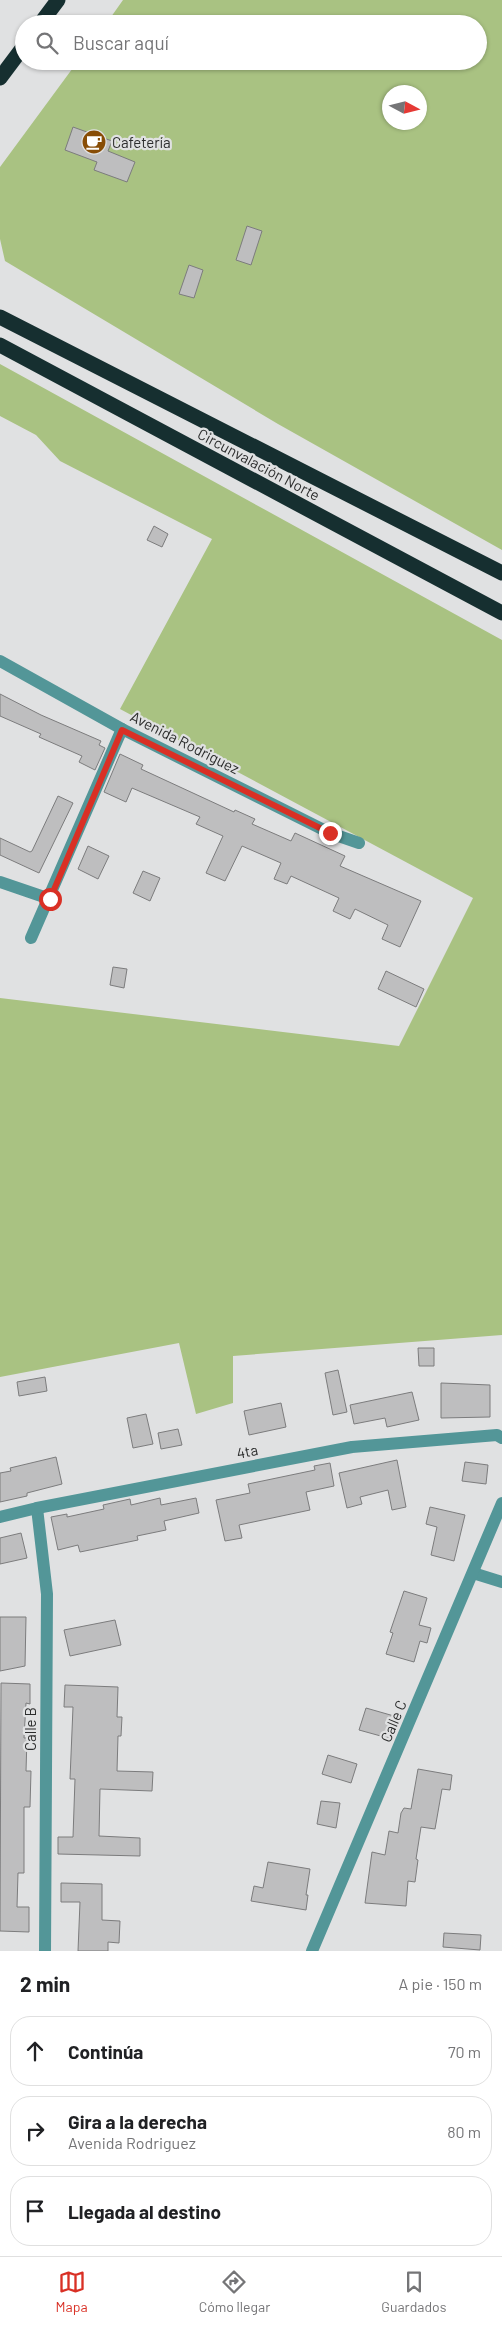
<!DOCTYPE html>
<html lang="es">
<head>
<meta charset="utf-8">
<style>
	:root { --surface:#fff; --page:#f2f2f2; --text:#202124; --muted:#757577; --line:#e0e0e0; --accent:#d93025 }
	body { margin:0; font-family:Barlow,sans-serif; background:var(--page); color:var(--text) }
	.compass { position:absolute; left:382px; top:85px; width:45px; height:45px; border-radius:50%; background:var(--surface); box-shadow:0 1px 4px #0004; rotate:97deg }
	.stop { position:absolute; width:15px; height:15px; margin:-11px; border:4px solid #d93025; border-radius:50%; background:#fff }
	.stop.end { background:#d93025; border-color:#fff; box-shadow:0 1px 5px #0008 }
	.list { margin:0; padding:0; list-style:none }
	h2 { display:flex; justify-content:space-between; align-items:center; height:65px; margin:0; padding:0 20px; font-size:21px }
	h2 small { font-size:16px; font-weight:400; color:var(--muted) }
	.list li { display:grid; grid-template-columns:32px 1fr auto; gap:15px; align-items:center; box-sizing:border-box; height:70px; margin:0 10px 10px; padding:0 10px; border:1px solid var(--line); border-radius:20px }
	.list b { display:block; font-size:19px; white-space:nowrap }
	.list p { margin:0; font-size:16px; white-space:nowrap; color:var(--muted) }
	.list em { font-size:16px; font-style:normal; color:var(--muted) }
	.icon { flex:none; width:28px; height:28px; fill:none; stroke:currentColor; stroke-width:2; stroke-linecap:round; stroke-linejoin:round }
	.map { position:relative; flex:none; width:502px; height:1951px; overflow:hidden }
	.search { position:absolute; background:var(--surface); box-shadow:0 1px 4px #0004; left:15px; right:15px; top:15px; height:55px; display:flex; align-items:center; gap:12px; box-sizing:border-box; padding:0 18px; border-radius:28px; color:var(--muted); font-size:19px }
	.sheet { height:305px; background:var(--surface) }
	nav { display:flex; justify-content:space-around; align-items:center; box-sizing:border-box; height:70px; border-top:1px solid var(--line); background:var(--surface); font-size:14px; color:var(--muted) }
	nav a { display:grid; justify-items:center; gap:2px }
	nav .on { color:var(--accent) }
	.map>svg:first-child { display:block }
</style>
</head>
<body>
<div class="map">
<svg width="502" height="1951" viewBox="0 0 502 1951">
	<rect width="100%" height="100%" fill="#e0e1e2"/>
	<g fill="#a9c282" fill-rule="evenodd">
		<path d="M123,0H502V550L278,424L5,261L0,239V167L78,61H478V24H106ZM390,92H420V122H390Z"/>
		<polygon points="0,364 502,640 502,1335 233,1356 233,1403 196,1414 179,1343 0,1377 0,998 399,1046 473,898 120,709 212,539 60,461 36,435 0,416"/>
	</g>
	<g fill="#bebebf" stroke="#7c7c7d">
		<polygon points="73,127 112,141 108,151 135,162 127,182 94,170 97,162 65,150"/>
		<polygon points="247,226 262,231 251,265 236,260"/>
		<polygon points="189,265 203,270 194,298 179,294"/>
		<polygon points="154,526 168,534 162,547 147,540"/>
		<polygon points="0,694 41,715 101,741 99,745 105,748 95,770 79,762 82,756 39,737 41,734 0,716"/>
		<polygon points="120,754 143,765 141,769 234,812 235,810 255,819 252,824 291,841 295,833 345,856 340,866 421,901 400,947 382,939 388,925 355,909 350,919 333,911 339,898 291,876 287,884 274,879 281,863 242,846 225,881 206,873 223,836 196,824 200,817 132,788 126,802 104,792"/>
		<polygon points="58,796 73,803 39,873 0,855 0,838 30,852 32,851"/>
		<polygon points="88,846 109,856 98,879 78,869"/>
		<polygon points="143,871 160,878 150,901 133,893"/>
		<polygon points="113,967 127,969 124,988 110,985"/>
		<polygon points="386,971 424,989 416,1007 378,989"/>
		<polygon points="418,1348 434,1348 434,1366 419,1366"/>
		<polygon points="338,1370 347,1412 333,1415 325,1373"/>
		<polygon points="45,1377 47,1391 19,1396 17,1382"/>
		<polygon points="441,1383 490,1385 490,1417 441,1418"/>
		<polygon points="412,1392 419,1420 387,1427 385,1418 354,1424 350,1405"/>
		<polygon points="281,1403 286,1427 249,1435 244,1411"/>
		<polygon points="146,1414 153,1444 133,1448 127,1418"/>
		<polygon points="178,1429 182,1445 161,1449 158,1433"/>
		<polygon points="56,1457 62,1484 27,1493 27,1496 0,1502 0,1473 11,1471 10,1468"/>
		<polygon points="397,1460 406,1507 392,1510 388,1490 360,1497 362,1504 347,1508 339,1473"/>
		<polygon points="465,1462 488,1465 486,1484 462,1481"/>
		<polygon points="330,1463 334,1486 306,1492 310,1510 239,1525 242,1538 225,1541 216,1500 250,1493 248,1484 315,1470 314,1466"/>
		<polygon points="160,1498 161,1505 196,1498 199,1513 164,1521 166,1530 137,1536 138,1540 80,1552 78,1545 58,1550 51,1517 67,1514 67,1517 104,1509 103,1505 130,1499 131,1505"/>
		<polygon points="430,1507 465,1515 454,1561 431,1555 437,1527 426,1524"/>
		<polygon points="21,1533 27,1558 0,1564 0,1538"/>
		<polygon points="404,1591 427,1598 419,1625 431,1628 427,1643 420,1641 414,1662 386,1654 393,1633 390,1632"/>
		<polygon points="0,1617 26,1617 25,1666 0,1671"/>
		<polygon points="115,1620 121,1645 70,1656 64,1630"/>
		<polygon points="1,1683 30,1684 30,1704 26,1703 24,1738 27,1738 26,1771 31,1771 30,1807 24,1807 24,1873 18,1873 17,1907 29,1907 29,1932 0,1931"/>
		<polygon points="65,1685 118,1687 117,1717 122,1717 121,1736 118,1736 117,1771 153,1772 152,1791 100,1789 99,1836 140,1838 140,1856 58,1854 58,1837 73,1837 75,1779 70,1779 73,1707 64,1707"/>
		<polygon points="366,1708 394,1716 388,1738 359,1730"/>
		<polygon points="328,1755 357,1764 351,1783 322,1774"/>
		<polygon points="418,1769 452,1775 450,1790 442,1789 435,1829 421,1827 416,1859 418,1860 415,1882 408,1881 406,1906 365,1903 372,1852 385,1855 389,1831 398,1833 401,1813 404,1808 411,1809"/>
		<polygon points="321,1801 340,1803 336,1828 317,1824"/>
		<polygon points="268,1862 310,1869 306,1895 308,1895 306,1910 251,1901 254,1886 263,1888"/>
		<polygon points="61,1883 102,1884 102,1920 120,1921 119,1943 108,1942 108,1951 78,1951 80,1902 61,1902"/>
		<polygon points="444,1933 481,1935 480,1950 443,1947"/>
	</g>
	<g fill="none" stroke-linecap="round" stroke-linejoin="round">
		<g stroke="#539698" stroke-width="12">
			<polyline points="0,661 122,729 330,833 359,843"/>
			<polyline points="0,882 50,899"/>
			<polyline points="31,938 122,729"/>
			<polyline points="37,1508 47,1594 45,1951"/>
			<polyline points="0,1517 37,1508 352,1447 497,1435 502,1438"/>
			<polyline points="473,1573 502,1582"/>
			<polyline points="312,1951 502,1503"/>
		</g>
		<g stroke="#162f30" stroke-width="15">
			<polyline points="40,24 58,0"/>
			<polyline points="0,78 24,46"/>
			<polyline points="0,317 502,573"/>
			<polyline points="0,345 502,613"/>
		</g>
	</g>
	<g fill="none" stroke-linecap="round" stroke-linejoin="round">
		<polyline stroke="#d93025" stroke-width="6" points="50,899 122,730 330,833"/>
	</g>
	<defs>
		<symbol id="cafe-disc" viewBox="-11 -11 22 22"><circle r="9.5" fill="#884d06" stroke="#e0e1e2"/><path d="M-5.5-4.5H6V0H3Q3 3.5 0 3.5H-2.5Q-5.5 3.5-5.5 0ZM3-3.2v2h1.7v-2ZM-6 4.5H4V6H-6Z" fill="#fff"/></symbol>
	</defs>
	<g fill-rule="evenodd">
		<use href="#cafe-disc" x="80" y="128" width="28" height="28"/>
	</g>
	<g text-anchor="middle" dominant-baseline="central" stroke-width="4.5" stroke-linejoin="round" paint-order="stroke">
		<g font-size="15" fill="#2c2d2d" stroke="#e0e1e2" text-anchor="start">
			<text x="112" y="142">Cafetería</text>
		</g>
		<g font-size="15" fill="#2c2d2d" stroke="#e0e1e2">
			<text transform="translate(259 464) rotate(28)">Circunvalación Norte</text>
			<text transform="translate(185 742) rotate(27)">Avenida Rodriguez</text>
			<text transform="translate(247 1451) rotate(-11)">4ta</text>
			<text transform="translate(393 1721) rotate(-67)">Calle C</text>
			<text transform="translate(30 1729) rotate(-90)">Calle B</text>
		</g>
	</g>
</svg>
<svg class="compass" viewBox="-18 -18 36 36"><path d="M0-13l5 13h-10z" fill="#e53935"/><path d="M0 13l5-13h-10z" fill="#757577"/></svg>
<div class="stop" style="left:50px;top:899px"></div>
<div class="stop end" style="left:330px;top:833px"></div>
<div class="search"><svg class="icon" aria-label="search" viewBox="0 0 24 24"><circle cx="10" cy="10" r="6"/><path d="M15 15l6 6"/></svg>Buscar aquí</div>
</div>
<section class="sheet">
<h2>2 min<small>A pie · 150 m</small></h2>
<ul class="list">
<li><svg class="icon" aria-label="ahead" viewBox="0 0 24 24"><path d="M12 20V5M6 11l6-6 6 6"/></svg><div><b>Continúa</b></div><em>70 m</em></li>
<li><svg class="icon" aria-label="right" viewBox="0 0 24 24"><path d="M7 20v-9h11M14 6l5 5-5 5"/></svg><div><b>Gira a la derecha</b><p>Avenida Rodriguez</p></div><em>80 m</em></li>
<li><svg class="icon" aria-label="arrive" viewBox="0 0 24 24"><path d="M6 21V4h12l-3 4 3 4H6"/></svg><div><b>Llegada al destino</b></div></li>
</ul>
</section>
<nav>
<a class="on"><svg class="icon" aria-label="map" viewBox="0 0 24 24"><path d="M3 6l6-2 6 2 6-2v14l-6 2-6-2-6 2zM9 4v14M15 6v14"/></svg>Mapa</a>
<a><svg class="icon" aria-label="directions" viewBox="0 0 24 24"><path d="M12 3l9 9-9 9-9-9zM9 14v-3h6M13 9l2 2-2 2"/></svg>Cómo llegar</a>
<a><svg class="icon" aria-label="saved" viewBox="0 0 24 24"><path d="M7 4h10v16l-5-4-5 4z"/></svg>Guardados</a>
</nav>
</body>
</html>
